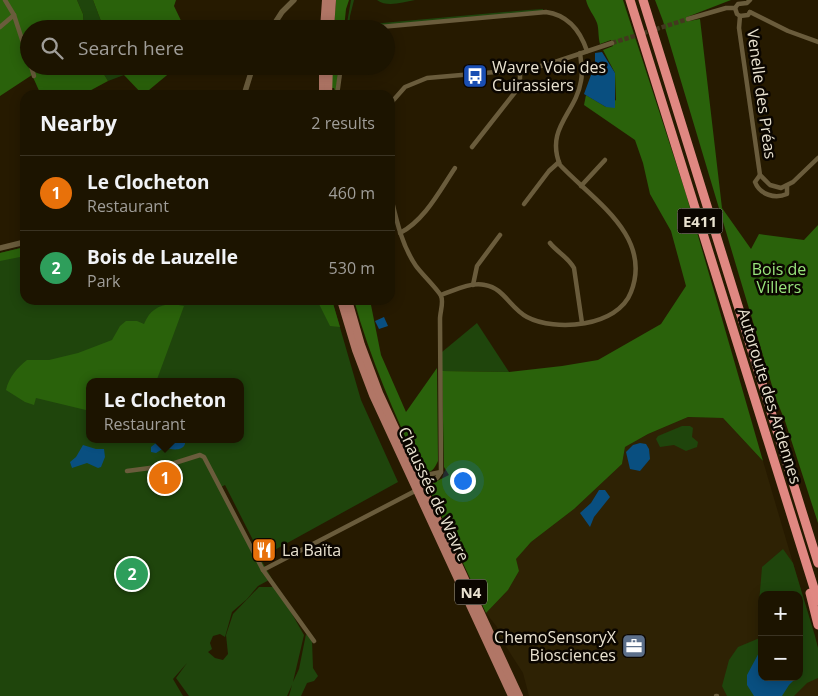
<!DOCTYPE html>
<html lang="en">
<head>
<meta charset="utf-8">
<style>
	:root { --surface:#1c1400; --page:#29210f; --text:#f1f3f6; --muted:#a09e99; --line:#3a3322; --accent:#88bbfc }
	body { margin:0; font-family:"Open Sans",sans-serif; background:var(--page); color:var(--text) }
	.controls { position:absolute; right:15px; bottom:15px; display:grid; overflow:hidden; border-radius:10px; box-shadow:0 2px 12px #0003 }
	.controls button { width:45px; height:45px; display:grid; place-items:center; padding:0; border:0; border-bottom:1px solid var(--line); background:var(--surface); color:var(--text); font:25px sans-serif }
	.you { position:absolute; left:462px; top:480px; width:18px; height:18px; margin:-12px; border:4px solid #fff; border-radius:50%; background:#1a73e8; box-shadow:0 0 0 8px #1a73e833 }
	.badge { display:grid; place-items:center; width:32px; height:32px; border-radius:50%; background:var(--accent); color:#fff; font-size:16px; font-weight:700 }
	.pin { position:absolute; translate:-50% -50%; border:2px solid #fff; box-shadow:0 1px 5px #0006 }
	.popup { position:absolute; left:86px; top:378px; width:158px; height:65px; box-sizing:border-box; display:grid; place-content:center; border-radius:10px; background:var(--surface); filter:drop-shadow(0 1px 4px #0005); font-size:16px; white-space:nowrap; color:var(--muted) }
	.popup b { font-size:19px; color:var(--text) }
	.popup::after { content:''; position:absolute; left:50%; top:100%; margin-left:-10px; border:10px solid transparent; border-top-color:var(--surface) }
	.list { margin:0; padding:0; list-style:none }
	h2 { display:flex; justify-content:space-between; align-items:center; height:65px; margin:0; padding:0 20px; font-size:21px }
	h2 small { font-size:16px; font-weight:400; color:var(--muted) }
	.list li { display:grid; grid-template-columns:32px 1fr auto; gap:15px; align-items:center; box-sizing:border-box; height:75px; padding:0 20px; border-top:1px solid var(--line) }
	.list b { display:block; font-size:19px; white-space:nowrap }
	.list p { margin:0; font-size:16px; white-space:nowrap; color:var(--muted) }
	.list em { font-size:16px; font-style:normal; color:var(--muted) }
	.icon { flex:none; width:28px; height:28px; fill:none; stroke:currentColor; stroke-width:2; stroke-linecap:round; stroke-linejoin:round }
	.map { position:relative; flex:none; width:818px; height:696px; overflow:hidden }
	.search { position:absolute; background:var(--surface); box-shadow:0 2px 12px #0003; left:20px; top:20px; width:375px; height:55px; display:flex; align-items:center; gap:12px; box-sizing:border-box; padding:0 18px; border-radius:28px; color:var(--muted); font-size:19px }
	.panel { position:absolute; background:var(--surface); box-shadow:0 2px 12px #0003; left:20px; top:90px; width:375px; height:215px; border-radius:15px }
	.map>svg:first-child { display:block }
</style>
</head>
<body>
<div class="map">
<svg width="818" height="696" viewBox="0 0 818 696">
	<rect width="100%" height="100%" fill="#261a00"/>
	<path fill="#2e2204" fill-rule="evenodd" d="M688,417L723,418L763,461L818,648V696H529L523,673L505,645L497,627L486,613L508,590L519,571L515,559L531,542L574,509L622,464L625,447L648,434ZM762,595H799V677H762Z"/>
	<g fill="#1f450c" fill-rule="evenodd">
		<polygon points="77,0 93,0 104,29 84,29 83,14"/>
		<polygon points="351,0 354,0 350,16 349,26 528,10 543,9 543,11 346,29"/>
		<path d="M377,0H415C402,2 388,8 377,0Z"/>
		<polygon points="99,66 120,66 124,75 108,81"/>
		<path d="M25,247V300H332L361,400L398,482L260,558L304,635L293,682L299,669L306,634L312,640L313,668L318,676L314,681L307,683L301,696H289L292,685L287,696H189L176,678L187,663L173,679L183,696H0V253ZM90,382H240V439H90ZM225,485L256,546L253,548L273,587H259L233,614L226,635L228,654L223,660L215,658L208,652L212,649L210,643L213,636L220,634L225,637L232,612L247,599L258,586L269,580L221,487Z"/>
		<polygon points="477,323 509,372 442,371 442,352"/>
		<polygon points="682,426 690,426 693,428 692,437 698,442 697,447 686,451 674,445 660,447 656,439 658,436"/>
		<polygon points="783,549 793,563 815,636 818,648 818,678 807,683 794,696 727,696 722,686 729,660 738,647 762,637 762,677 799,677 799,595 762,595 762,612 759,603 762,567"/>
	</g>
	<g fill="#2a620b">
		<polygon points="0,0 77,0 83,14 84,29 29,29 29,66 99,66 108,81 82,95 41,95 32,75 0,96"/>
		<polygon points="93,0 176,0 174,6 185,29 104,29"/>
		<polygon points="336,0 349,0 346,9 344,29 334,29"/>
		<path d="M586,0H623L686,194L763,461L723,418L688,417L648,434L625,447L622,464L574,509L531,542L516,559L519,571L508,590L486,613L429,489L431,484L449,475L444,467L442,371L509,372L562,366L598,360L661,324L686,286L671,231L650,194L643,163L635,140L584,105L586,95L606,107L616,100L615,73L603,50L613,46L611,40L600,44C598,37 599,29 597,23C594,15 588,9 586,0Z"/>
		<polygon points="655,0 731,0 687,17 689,21 700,19 722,208 751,249 759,234 804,240 818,225 818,523 785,421 776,399 663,21"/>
		<polygon points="120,66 178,66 143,95 124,75"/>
		<polygon points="332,66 339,66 336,90 335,92 334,88 332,88"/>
		<polygon points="25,247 25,256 0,261 0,253"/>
		<polygon points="317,300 332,300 340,327 330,326"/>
		<path d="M354,300H370L381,355L406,412L437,368L438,461C434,470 429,476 420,470C395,414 370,359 354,300Z"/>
		<path d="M173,304L184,306L156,382H90V411L36,398L34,405L25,402L6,390C9,377 17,368 27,360H49L78,353L112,340L120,326L126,321H137L144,324C150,310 158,305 173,304Z"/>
	</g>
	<g fill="#094f80">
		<polygon points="602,52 615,73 615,108 606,107 584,94 595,64 595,53"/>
		<polygon points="384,317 388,326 379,329 375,321"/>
		<path d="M161,439H185V444C182,452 171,449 164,448L156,453L151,452V447Z"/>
		<polygon points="640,443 646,444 649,449 650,459 640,471 630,469 626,452 633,445"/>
		<polygon points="83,445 96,449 104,449 105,457 101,467 98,468 87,463 72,468 70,462 76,457"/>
		<polygon points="599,490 605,490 610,497 594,517 590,527 580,513 591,503"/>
		<polygon points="762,647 762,677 797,677 789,685 782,696 754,696 747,685 747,675"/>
	</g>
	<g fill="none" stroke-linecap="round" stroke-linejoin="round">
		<polyline stroke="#43381f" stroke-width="4.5" stroke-dasharray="4.5 2" stroke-linecap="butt" points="612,43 688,19"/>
		<g stroke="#6a5c3c" stroke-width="4.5">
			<polyline points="5,0 14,15 29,61"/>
			<polyline points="735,8 737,14 740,16 748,15 750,12"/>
			<polyline points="750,12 788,31 818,42"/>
			<polyline points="740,16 739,28 760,175 770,185 781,188 793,182 818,158"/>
			<polyline points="688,19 726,8 735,8 738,4 747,3 750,0"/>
			<polyline points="0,27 14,15"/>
			<path d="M358,29L546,12C568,15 580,30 587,51"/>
			<polyline points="31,66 34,76"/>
			<polyline points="337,95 341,66"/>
			<polyline points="390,104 405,87 427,78 529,69 552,63 612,43"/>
			<polyline points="472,147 516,91 520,79 520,70"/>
			<path d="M760,175L755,182C760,195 775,199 787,194V186"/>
			<polyline points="581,186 605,160"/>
			<path d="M390,193C396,218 401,244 416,266C421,273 439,291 441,296C444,302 440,312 440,319L441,472L437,478L422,488"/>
			<polyline points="524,204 549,171 559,162"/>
			<path d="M400,233C425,220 440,190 455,168"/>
			<path d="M550,243C557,252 568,257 574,268L582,323"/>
			<polyline points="473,285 477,266 500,235"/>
			<path d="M441,295C455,290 470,282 485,285C504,288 510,308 527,317C555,332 618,327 631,292C653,236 593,200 560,165C545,128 576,113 581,81C583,72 581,62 580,53"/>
			<polyline points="127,471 165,466 200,455 204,457 263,570 314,641"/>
			<polyline points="416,475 426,475 441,472"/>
			<polyline points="263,570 417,490"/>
			<polyline points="716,696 717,696"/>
		</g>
		<g stroke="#6a5c3c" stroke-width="5.5">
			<polyline points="271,29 282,12 294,0"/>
			<polyline points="244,95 253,66"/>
			<polyline points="0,248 25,242"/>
		</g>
		<g stroke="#b17666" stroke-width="8">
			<polyline points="324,29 326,0"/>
			<polyline points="330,29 332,0"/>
			<polyline points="323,95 323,66"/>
			<polyline points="328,95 329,66"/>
			<polyline points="341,300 356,350 373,395 512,696"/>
			<polyline points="348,300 361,345 379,393 519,696"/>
		</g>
		<g stroke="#e08882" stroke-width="9">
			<polyline points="630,0 818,601"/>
			<polyline points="643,0 818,563"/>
			<polyline points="810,593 818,625"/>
		</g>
	</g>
	<defs>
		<symbol id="bus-square" viewBox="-11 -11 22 22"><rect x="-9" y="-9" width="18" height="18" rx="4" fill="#1a4fb4" stroke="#0b0600"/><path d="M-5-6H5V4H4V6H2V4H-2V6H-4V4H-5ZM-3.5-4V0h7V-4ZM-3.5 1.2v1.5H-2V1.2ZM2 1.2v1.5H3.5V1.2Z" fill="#fff"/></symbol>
		<symbol id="restaurant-square" viewBox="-11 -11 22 22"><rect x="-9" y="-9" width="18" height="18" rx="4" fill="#e8710a" stroke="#0b0600"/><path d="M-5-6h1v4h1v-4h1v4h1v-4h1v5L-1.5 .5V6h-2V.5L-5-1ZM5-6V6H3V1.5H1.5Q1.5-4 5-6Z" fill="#fff"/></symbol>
		<symbol id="office-square" viewBox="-11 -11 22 22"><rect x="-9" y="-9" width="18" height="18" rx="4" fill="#5c6f8a" stroke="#0b0600"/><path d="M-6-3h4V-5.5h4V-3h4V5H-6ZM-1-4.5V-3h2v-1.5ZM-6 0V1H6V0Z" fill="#fff"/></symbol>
	</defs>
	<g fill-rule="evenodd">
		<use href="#bus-square" x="461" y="62" width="28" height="28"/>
		<use href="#restaurant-square" x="250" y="536" width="28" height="28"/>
		<use href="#office-square" x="620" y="632" width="28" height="28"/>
	</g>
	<g text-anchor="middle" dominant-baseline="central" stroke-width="5" stroke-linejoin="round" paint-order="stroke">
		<g fill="#0b0600" stroke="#a6a092" stroke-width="1">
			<rect x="677.5" y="208.5" width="45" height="25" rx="4"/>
			<rect x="455" y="579.5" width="32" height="25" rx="4"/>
		</g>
		<g font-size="15" font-weight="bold" fill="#e9e2d0">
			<text x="700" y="221">E411</text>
			<text x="471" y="592">N4</text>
		</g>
		<g font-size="16" fill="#e9e2d0" stroke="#0b0600" text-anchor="start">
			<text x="492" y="67">Wavre Voie des<tspan x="492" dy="18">Cuirassiers</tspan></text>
			<text x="282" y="550">La Baïta</text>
			<text x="616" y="637" text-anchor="end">ChemoSensoryX<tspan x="616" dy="18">Biosciences</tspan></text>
		</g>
		<g font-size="16" fill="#e9e2d0" stroke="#0b0600">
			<text transform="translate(762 94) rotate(82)">Venelle des Préas</text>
			<text transform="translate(770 396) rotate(73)">Autoroute des Ardennes</text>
			<text transform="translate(434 494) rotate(65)">Chaussée de Wavre</text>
		</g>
		<g font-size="16" fill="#99e57c" stroke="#0b0600">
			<text x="779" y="269">Bois de<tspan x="779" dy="18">Villers</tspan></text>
		</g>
	</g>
</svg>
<div class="controls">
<button>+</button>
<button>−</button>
</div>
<div class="you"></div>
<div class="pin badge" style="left:165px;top:478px;background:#e8710a">1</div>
<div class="popup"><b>Le Clocheton</b>Restaurant</div>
<div class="pin badge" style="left:132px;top:574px;background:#2e9e5b">2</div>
<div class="search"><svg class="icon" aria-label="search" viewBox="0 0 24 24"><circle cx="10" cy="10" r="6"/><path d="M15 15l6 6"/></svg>Search here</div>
<section class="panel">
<h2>Nearby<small>2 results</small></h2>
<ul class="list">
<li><span class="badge" style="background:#e8710a">1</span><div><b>Le Clocheton</b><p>Restaurant</p></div><em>460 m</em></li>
<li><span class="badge" style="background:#2e9e5b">2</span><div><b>Bois de Lauzelle</b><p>Park</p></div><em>530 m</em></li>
</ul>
</section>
</div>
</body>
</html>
